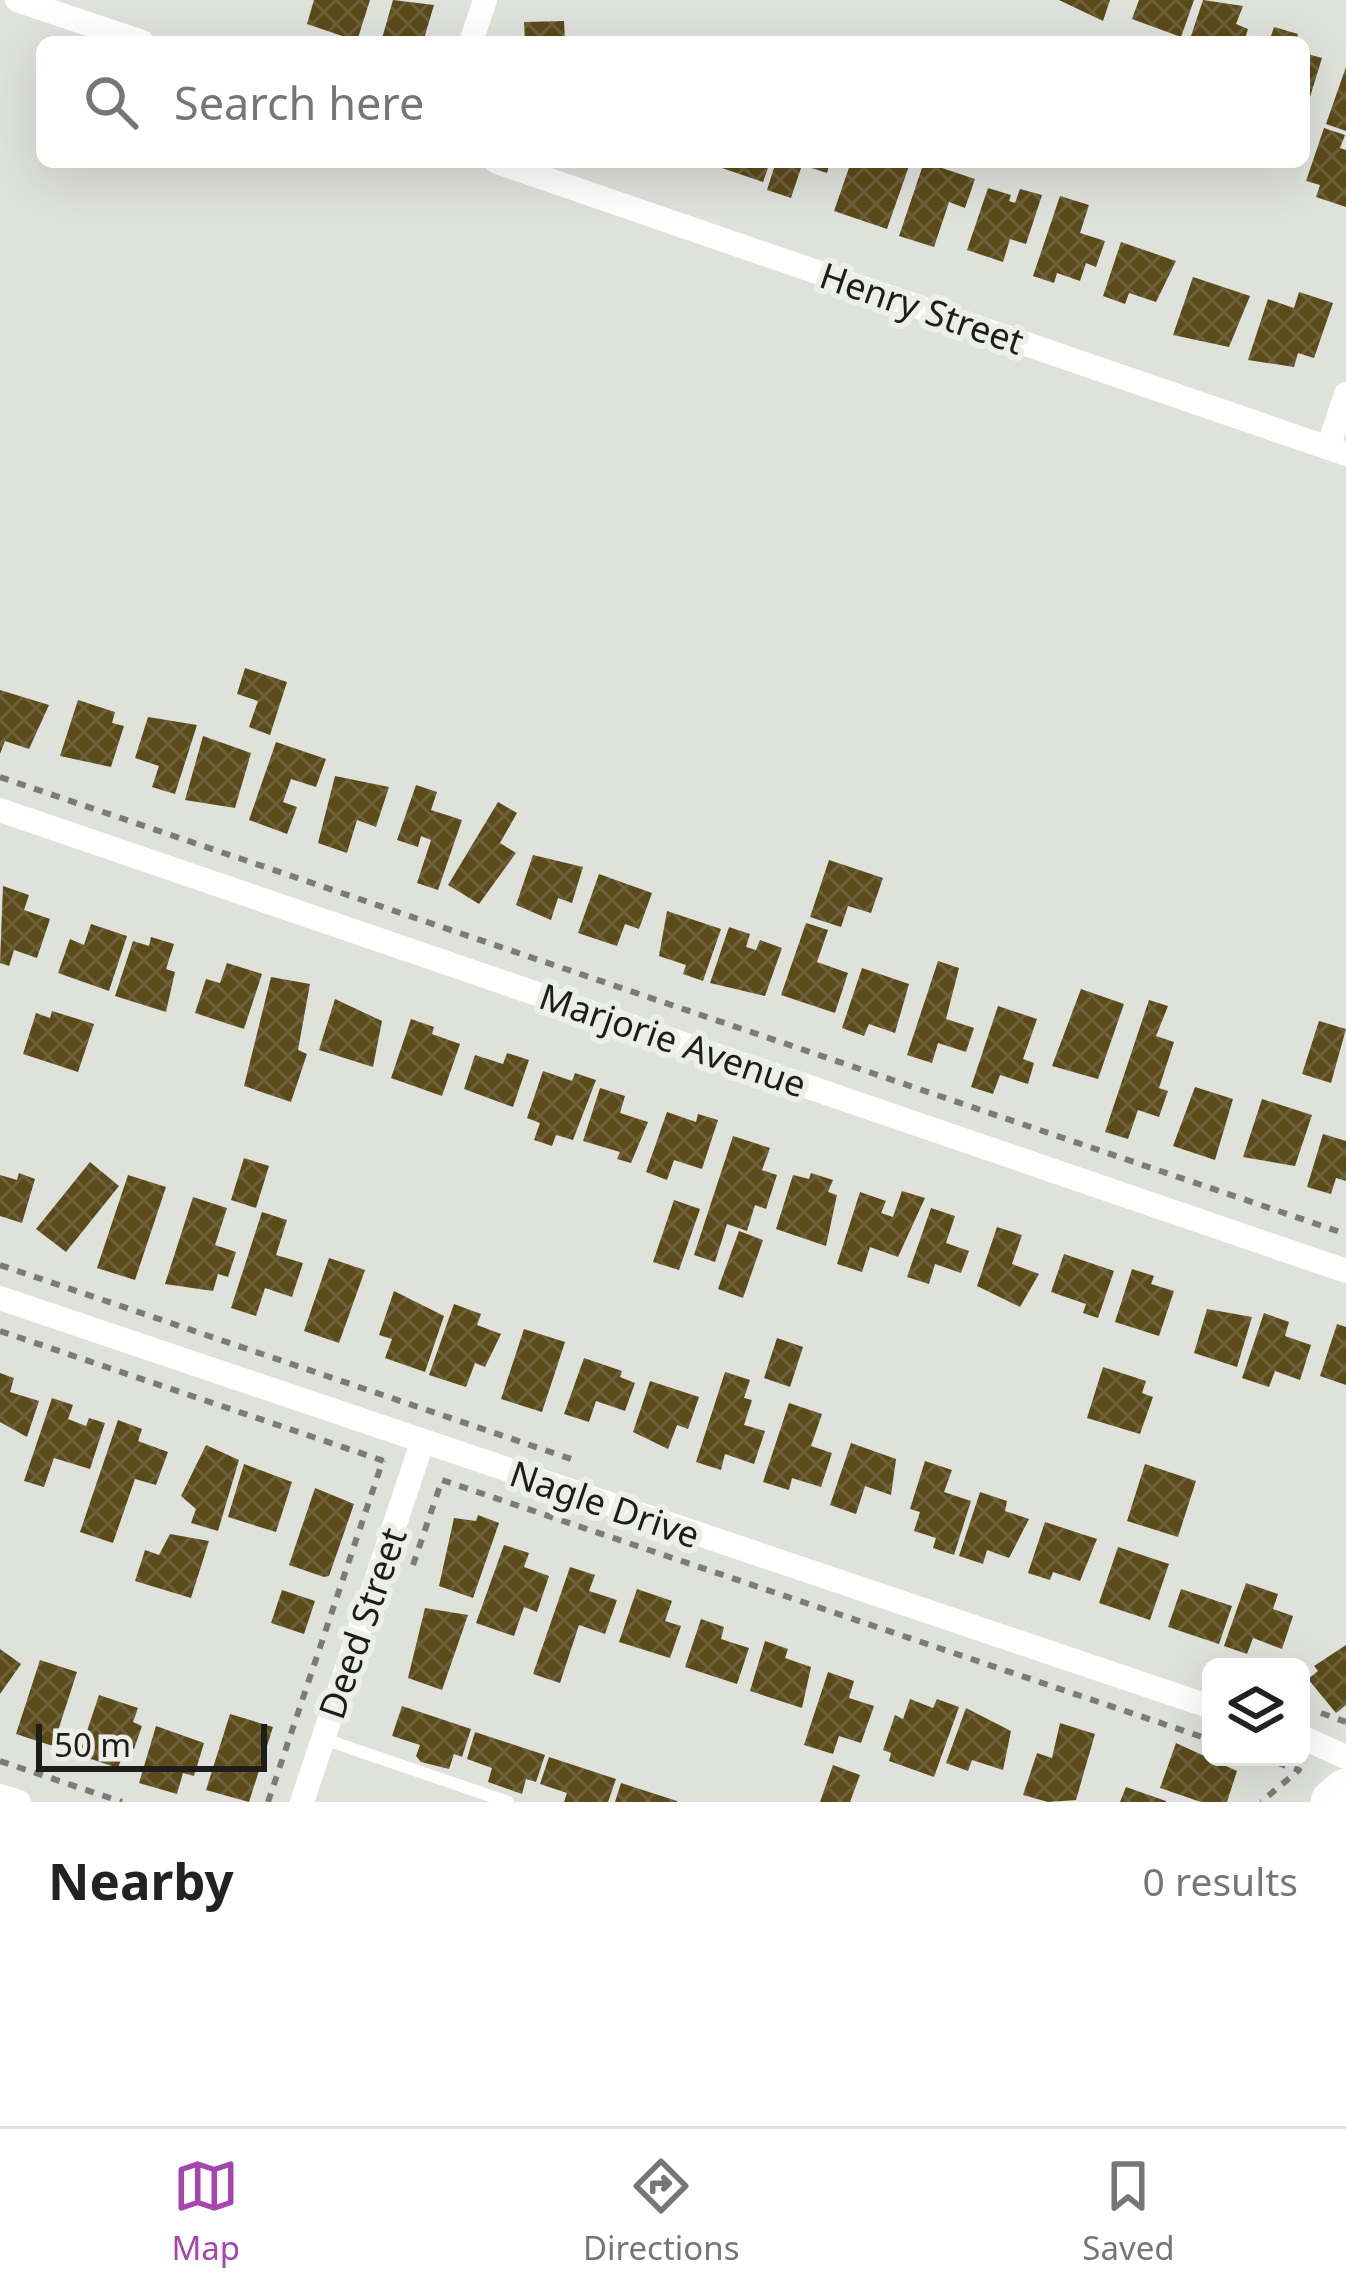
<!DOCTYPE html>
<html lang="en">
<head>
<meta charset="utf-8">
<style>
	:root { --surface:#fff; --page:#f6f6f6; --text:#222; --muted:#767676; --line:#e0e0e0; --accent:#a545ad }
	body { margin:0; font-family:"Noto Sans",sans-serif; background:var(--page); color:var(--text) }
	.controls { position:absolute; right:36px; bottom:36px; display:grid; overflow:hidden; border-radius:18px; box-shadow:0 12px 48px #0002 }
	.controls button { width:108px; height:108px; display:grid; place-items:center; padding:0; border:0; border-bottom:3px solid var(--line); background:var(--surface); color:var(--text); font:60px sans-serif }
	.scale { position:absolute; left:36px; bottom:30px; width:231px; box-sizing:border-box; padding-left:12px; border:6px solid #1d1d1b; border-top:0; font-size:33px; line-height:42px; white-space:nowrap; color:#1d1d1b; -webkit-text-stroke:9px #eceee8; paint-order:stroke }
	.list { margin:0; padding:0; list-style:none }
	h2 { display:flex; justify-content:space-between; align-items:center; height:156px; margin:0; padding:0 48px; font-size:51px }
	h2 small { font-size:39px; font-weight:400; color:var(--muted) }
	.icon { flex:none; width:66px; height:66px; fill:none; stroke:currentColor; stroke-width:2; stroke-linecap:round; stroke-linejoin:round }
	.map { position:relative; flex:none; width:1346px; height:1802px; overflow:hidden }
	.search { position:absolute; background:var(--surface); box-shadow:0 12px 48px #0002; left:36px; right:36px; top:36px; height:132px; display:flex; align-items:center; gap:30px; box-sizing:border-box; padding:0 42px; border-radius:18px; color:var(--muted); font-size:45px }
	.sheet { height:324px; background:var(--surface) }
	nav { display:flex; justify-content:space-around; align-items:center; box-sizing:border-box; height:168px; border-top:3px solid var(--line); background:var(--surface); font-size:33px; color:var(--muted) }
	nav a { display:grid; justify-items:center; gap:6px }
	nav .on { color:var(--accent) }
	.map>svg:first-child { display:block }
</style>
</head>
<body>
<div class="map">
<svg width="1346" height="1802" viewBox="0 0 1346 1802">
	<defs>
		<pattern id="building-cross-hatch" width="8" height="8" patternUnits="userSpaceOnUse" patternTransform="scale(3)"><rect width="8" height="8" fill="#5b4a1a"/><path d="M0 0l8 8M0 8l8-8" fill="none" stroke="#6e613a"/></pattern>
	</defs>
	<rect width="100%" height="100%" fill="#dfe1db"/>
	<g fill="url(#building-cross-hatch)">
		<polygon points="314,0 370,0 357,41 307,24"/>
		<polygon points="393,0 434,5 423,42 381,42"/>
		<polygon points="1059,0 1110,0 1103,21"/>
		<polygon points="1139,0 1194,0 1181,37 1132,19"/>
		<polygon points="1203,0 1243,6 1236,24 1248,29 1244,42 1189,42"/>
		<polygon points="564,21 565,42 525,42 524,22"/>
		<polygon points="1274,27 1298,34 1296,42 1269,42"/>
		<polygon points="1304,53 1322,58 1310,97 1304,96"/>
		<polygon points="1346,67 1346,131 1326,124"/>
		<polygon points="1324,128 1345,135 1340,148 1346,150 1346,207 1316,197 1320,185 1306,181"/>
		<polygon points="717,162 770,162 763,182 716,166"/>
		<polygon points="776,162 830,162 827,173 802,165 791,198 767,190"/>
		<polygon points="851,162 909,166 887,229 834,211"/>
		<polygon points="924,162 975,179 965,208 949,202 934,247 899,236"/>
		<polygon points="988,188 1011,195 1009,201 1015,203 1020,189 1042,195 1026,244 1010,239 1003,262 967,250"/>
		<polygon points="1060,196 1089,205 1080,233 1105,241 1096,267 1086,263 1080,281 1057,273 1054,283 1033,276"/>
		<polygon points="1121,242 1176,261 1156,302 1129,293 1125,304 1103,296"/>
		<polygon points="1193,277 1250,296 1229,347 1173,335"/>
		<polygon points="1299,292 1333,303 1314,358 1298,353 1294,367 1248,360 1268,299 1294,308"/>
		<polygon points="245,668 287,682 270,735 249,727 258,701 237,694"/>
		<polygon points="0,690 49,705 29,749 5,741 0,754"/>
		<polygon points="78,700 115,712 112,723 124,726 111,767 60,756"/>
		<polygon points="148,717 197,725 175,794 152,787 159,766 135,758"/>
		<polygon points="203,736 251,753 235,808 185,800"/>
		<polygon points="276,742 326,759 316,787 291,779 283,802 297,807 287,834 249,820"/>
		<polygon points="335,776 389,787 376,827 357,820 347,853 318,843"/>
		<polygon points="416,785 437,792 431,810 462,820 438,890 417,883 431,840 421,836 418,847 397,840"/>
		<polygon points="498,802 517,813 500,843 516,853 479,904 448,885"/>
		<polygon points="533,855 583,867 572,903 558,898 551,920 516,905"/>
		<polygon points="829,860 883,878 871,913 848,906 841,927 810,917"/>
		<polygon points="599,874 652,893 639,929 625,924 617,946 578,933"/>
		<polygon points="3,886 29,895 24,910 50,919 37,958 14,950 9,966 0,963"/>
		<polygon points="667,911 721,929 703,981 683,974 686,965 659,956"/>
		<polygon points="806,923 828,930 817,962 848,973 835,1013 781,995"/>
		<polygon points="91,924 127,936 109,991 58,973 70,939 84,945"/>
		<polygon points="729,927 750,934 746,947 756,950 760,940 782,948 765,996 710,983"/>
		<polygon points="151,937 174,944 166,969 175,972 166,1012 115,996 133,941 149,946"/>
		<polygon points="938,961 959,968 946,1019 974,1028 966,1052 938,1043 932,1063 907,1055"/>
		<polygon points="227,963 262,974 244,1029 195,1013 206,979 220,983"/>
		<polygon points="862,968 909,984 895,1033 869,1024 864,1036 842,1028"/>
		<polygon points="271,977 310,984 298,1050 307,1054 291,1102 244,1086"/>
		<polygon points="1081,989 1124,1004 1098,1079 1052,1066"/>
		<polygon points="335,999 382,1021 373,1067 319,1050"/>
		<polygon points="1149,1000 1168,1006 1156,1036 1174,1042 1159,1088 1168,1091 1159,1117 1138,1110 1128,1139 1105,1132"/>
		<polygon points="998,1006 1037,1019 1023,1059 1034,1063 1028,1084 1000,1075 993,1094 971,1087"/>
		<polygon points="52,1011 94,1024 78,1072 23,1054 36,1013 50,1018"/>
		<polygon points="411,1019 434,1027 432,1034 460,1044 442,1096 391,1078"/>
		<polygon points="1319,1021 1346,1029 1331,1083 1302,1074"/>
		<polygon points="507,1053 529,1060 513,1107 464,1089 475,1055 503,1064"/>
		<polygon points="543,1071 572,1081 575,1073 596,1080 573,1140 556,1135 552,1146 534,1140 540,1123 527,1118"/>
		<polygon points="1195,1087 1233,1099 1215,1160 1173,1146"/>
		<polygon points="600,1088 625,1096 620,1113 648,1122 631,1163 617,1159 620,1152 583,1141"/>
		<polygon points="1262,1099 1312,1115 1295,1166 1243,1157"/>
		<polygon points="667,1112 696,1122 698,1114 718,1120 702,1169 674,1160 667,1180 646,1172"/>
		<polygon points="1323,1134 1346,1141 1346,1181 1336,1178 1331,1194 1307,1187"/>
		<polygon points="733,1136 770,1148 762,1170 777,1175 766,1209 755,1205 747,1231 727,1224 715,1262 694,1255"/>
		<polygon points="244,1158 269,1166 256,1208 231,1200"/>
		<polygon points="90,1162 119,1186 66,1252 36,1229"/>
		<polygon points="19,1173 35,1179 22,1223 0,1216 0,1175 17,1180"/>
		<polygon points="811,1173 833,1180 828,1192 837,1195 826,1246 776,1229 793,1175 809,1179"/>
		<polygon points="128,1175 166,1187 135,1280 97,1268"/>
		<polygon points="902,1191 925,1198 898,1257 870,1247 862,1272 837,1264 860,1192 886,1201 881,1213 893,1217"/>
		<polygon points="193,1197 227,1208 215,1245 236,1252 228,1277 218,1274 213,1291 165,1284"/>
		<polygon points="674,1200 700,1209 679,1270 653,1262"/>
		<polygon points="931,1208 955,1216 946,1243 969,1251 961,1273 935,1264 929,1284 907,1277"/>
		<polygon points="262,1212 287,1220 276,1255 303,1263 292,1297 265,1288 256,1316 231,1308"/>
		<polygon points="997,1227 1022,1235 1012,1264 1039,1274 1020,1307 977,1286"/>
		<polygon points="739,1231 763,1240 743,1298 718,1289"/>
		<polygon points="1064,1254 1114,1271 1098,1318 1083,1313 1086,1304 1051,1292"/>
		<polygon points="329,1258 365,1270 339,1343 304,1331"/>
		<polygon points="1132,1269 1154,1276 1151,1284 1174,1291 1159,1336 1115,1322"/>
		<polygon points="394,1291 444,1316 425,1372 385,1358 392,1339 379,1335"/>
		<polygon points="454,1304 481,1314 477,1325 501,1334 485,1367 475,1363 466,1387 429,1375"/>
		<polygon points="1207,1309 1252,1317 1237,1367 1194,1353"/>
		<polygon points="1264,1313 1289,1322 1285,1336 1311,1345 1300,1380 1275,1371 1269,1387 1242,1378"/>
		<polygon points="1337,1324 1346,1327 1346,1385 1320,1376"/>
		<polygon points="524,1329 565,1342 542,1412 501,1399"/>
		<polygon points="777,1338 803,1347 790,1387 764,1378"/>
		<polygon points="584,1358 622,1371 620,1377 635,1383 625,1411 596,1401 589,1422 564,1414"/>
		<polygon points="1103,1367 1146,1381 1142,1393 1153,1397 1140,1434 1087,1418"/>
		<polygon points="725,1372 750,1380 744,1398 752,1400 744,1425 765,1431 754,1464 725,1454 721,1470 696,1462"/>
		<polygon points="0,1373 14,1378 10,1392 39,1401 27,1437 0,1422"/>
		<polygon points="650,1381 699,1397 688,1429 677,1425 668,1449 633,1432"/>
		<polygon points="52,1398 73,1405 68,1419 86,1426 89,1418 105,1423 90,1469 54,1458 44,1487 24,1481"/>
		<polygon points="789,1403 822,1414 811,1446 832,1453 821,1487 792,1478 789,1490 763,1482"/>
		<polygon points="118,1420 142,1429 138,1441 168,1452 156,1485 135,1479 113,1543 80,1532"/>
		<polygon points="851,1443 896,1459 891,1495 865,1486 856,1514 830,1505"/>
		<polygon points="206,1445 239,1460 218,1531 191,1523 196,1509 181,1496"/>
		<polygon points="925,1461 952,1470 944,1492 971,1501 954,1555 933,1548 936,1538 914,1531 920,1512 910,1509"/>
		<polygon points="244,1464 292,1482 276,1532 228,1517"/>
		<polygon points="1145,1464 1196,1481 1178,1537 1127,1521"/>
		<polygon points="315,1488 354,1504 329,1576 324,1577 289,1565"/>
		<polygon points="980,1492 1007,1501 1005,1511 1029,1519 1009,1558 987,1550 983,1564 959,1556"/>
		<polygon points="478,1515 499,1523 473,1598 439,1586 454,1518 476,1521"/>
		<polygon points="1045,1522 1097,1539 1080,1581 1053,1572 1050,1580 1028,1573"/>
		<polygon points="170,1534 209,1541 191,1598 135,1581 145,1550 159,1555"/>
		<polygon points="504,1545 529,1553 524,1567 549,1576 537,1612 524,1607 514,1636 476,1623"/>
		<polygon points="1118,1547 1169,1564 1150,1620 1099,1603"/>
		<polygon points="570,1567 595,1575 589,1591 617,1600 605,1634 579,1625 560,1683 533,1674"/>
		<polygon points="1246,1583 1278,1594 1273,1609 1293,1616 1282,1649 1253,1638 1247,1654 1224,1646"/>
		<polygon points="637,1589 672,1601 665,1621 681,1626 670,1658 619,1642"/>
		<polygon points="1181,1589 1232,1606 1219,1644 1168,1627"/>
		<polygon points="282,1590 315,1601 304,1634 271,1623"/>
		<polygon points="425,1608 468,1615 442,1690 408,1678"/>
		<polygon points="701,1619 724,1627 721,1639 749,1648 737,1684 685,1667"/>
		<polygon points="765,1641 788,1649 785,1658 811,1667 802,1708 750,1691"/>
		<polygon points="1346,1645 1346,1705 1336,1713 1308,1679 1318,1671 1314,1666"/>
		<polygon points="0,1649 21,1664 0,1694"/>
		<polygon points="40,1660 77,1672 53,1746 16,1734"/>
		<polygon points="828,1672 854,1681 849,1698 874,1706 861,1743 839,1736 833,1754 804,1745"/>
		<polygon points="99,1695 138,1708 133,1722 142,1726 134,1749 126,1746 118,1768 79,1755"/>
		<polygon points="910,1699 933,1708 937,1699 959,1707 934,1777 889,1761 891,1753 883,1750 895,1715 903,1719"/>
		<polygon points="402,1706 471,1729 462,1757 454,1754 449,1769 421,1762 416,1756 420,1745 392,1736"/>
		<polygon points="966,1708 1011,1731 1003,1770 972,1760 968,1771 946,1763"/>
		<polygon points="230,1714 273,1727 249,1802 206,1790"/>
		<polygon points="1060,1723 1095,1734 1076,1800 1048,1802 1023,1795 1037,1753 1052,1758"/>
		<polygon points="156,1726 204,1743 194,1776 183,1773 177,1794 139,1783"/>
		<polygon points="475,1732 545,1755 536,1782 526,1779 522,1794 488,1782 492,1768 467,1759"/>
		<polygon points="1176,1743 1237,1771 1227,1802 1201,1802 1160,1788"/>
		<polygon points="549,1757 616,1779 608,1802 564,1802 567,1793 540,1784"/>
		<polygon points="833,1765 860,1775 850,1802 820,1802"/>
		<polygon points="621,1783 677,1801 677,1802 615,1802"/>
		<polygon points="1126,1787 1166,1801 1166,1802 1120,1802"/>
	</g>
	<g fill="none" stroke-linecap="round" stroke-linejoin="round">
		<g stroke="#7b7c78" stroke-width="6" stroke-dasharray="9 9" stroke-linecap="butt">
			<polyline points="0,777 1346,1234"/>
			<polyline points="0,1265 577,1461"/>
			<polyline points="0,1331 387,1462"/>
			<polyline points="413,1565 442,1480 1211,1740"/>
			<polyline points="1321,1713 1346,1722"/>
			<polyline points="1260,1757 1299,1770 1261,1802"/>
			<polyline points="0,1761 122,1802"/>
			<polyline points="268,1802 383,1460"/>
		</g>
		<polyline stroke="#fff" stroke-width="12" points="324,1739 508,1802"/>
		<g stroke="#fff" stroke-width="24">
			<polyline points="17,0 142,42"/>
			<polyline points="471,42 485,0"/>
			<polyline points="497,162 1346,454"/>
			<polyline points="1328,448 1346,394"/>
			<polyline points="0,810 1346,1271"/>
			<polyline points="0,1298 1211,1707"/>
			<polyline points="1301,1737 1346,1757"/>
			<polyline points="0,1796 19,1802"/>
			<polyline points="302,1802 422,1443"/>
		</g>
		<polyline stroke="#fff" stroke-width="45" points="1333,1802 1346,1791"/>
	</g>
	<g text-anchor="middle" dominant-baseline="central" stroke-width="12" stroke-linejoin="round" paint-order="stroke">
		<g font-size="36" fill="#1d1d1b" stroke="#eceee8">
			<text transform="translate(922 308) rotate(19)">Henry Street</text>
			<text transform="translate(673 1040) rotate(19)">Marjorie Avenue</text>
			<text transform="translate(605 1504) rotate(19)">Nagle Drive</text>
			<text transform="translate(362 1623) rotate(-71)">Deed Street</text>
		</g>
	</g>
</svg>
<div class="controls">
<button><svg class="icon" aria-label="layers" viewBox="0 0 24 24"><path d="M12 4l9 5-9 5-9-5zM3 14l9 5 9-5"/></svg></button>
</div>
<div class="scale">50 m</div>
<div class="search"><svg class="icon" aria-label="search" viewBox="0 0 24 24"><circle cx="10" cy="10" r="6"/><path d="M15 15l6 6"/></svg>Search here</div>
</div>
<section class="sheet">
<h2>Nearby<small>0 results</small></h2>
<ul class="list">
</ul>
</section>
<nav>
<a class="on"><svg class="icon" aria-label="map" viewBox="0 0 24 24"><path d="M3 6l6-2 6 2 6-2v14l-6 2-6-2-6 2zM9 4v14M15 6v14"/></svg>Map</a>
<a><svg class="icon" aria-label="directions" viewBox="0 0 24 24"><path d="M12 3l9 9-9 9-9-9zM9 14v-3h6M13 9l2 2-2 2"/></svg>Directions</a>
<a><svg class="icon" aria-label="saved" viewBox="0 0 24 24"><path d="M7 4h10v16l-5-4-5 4z"/></svg>Saved</a>
</nav>
</body>
</html>
